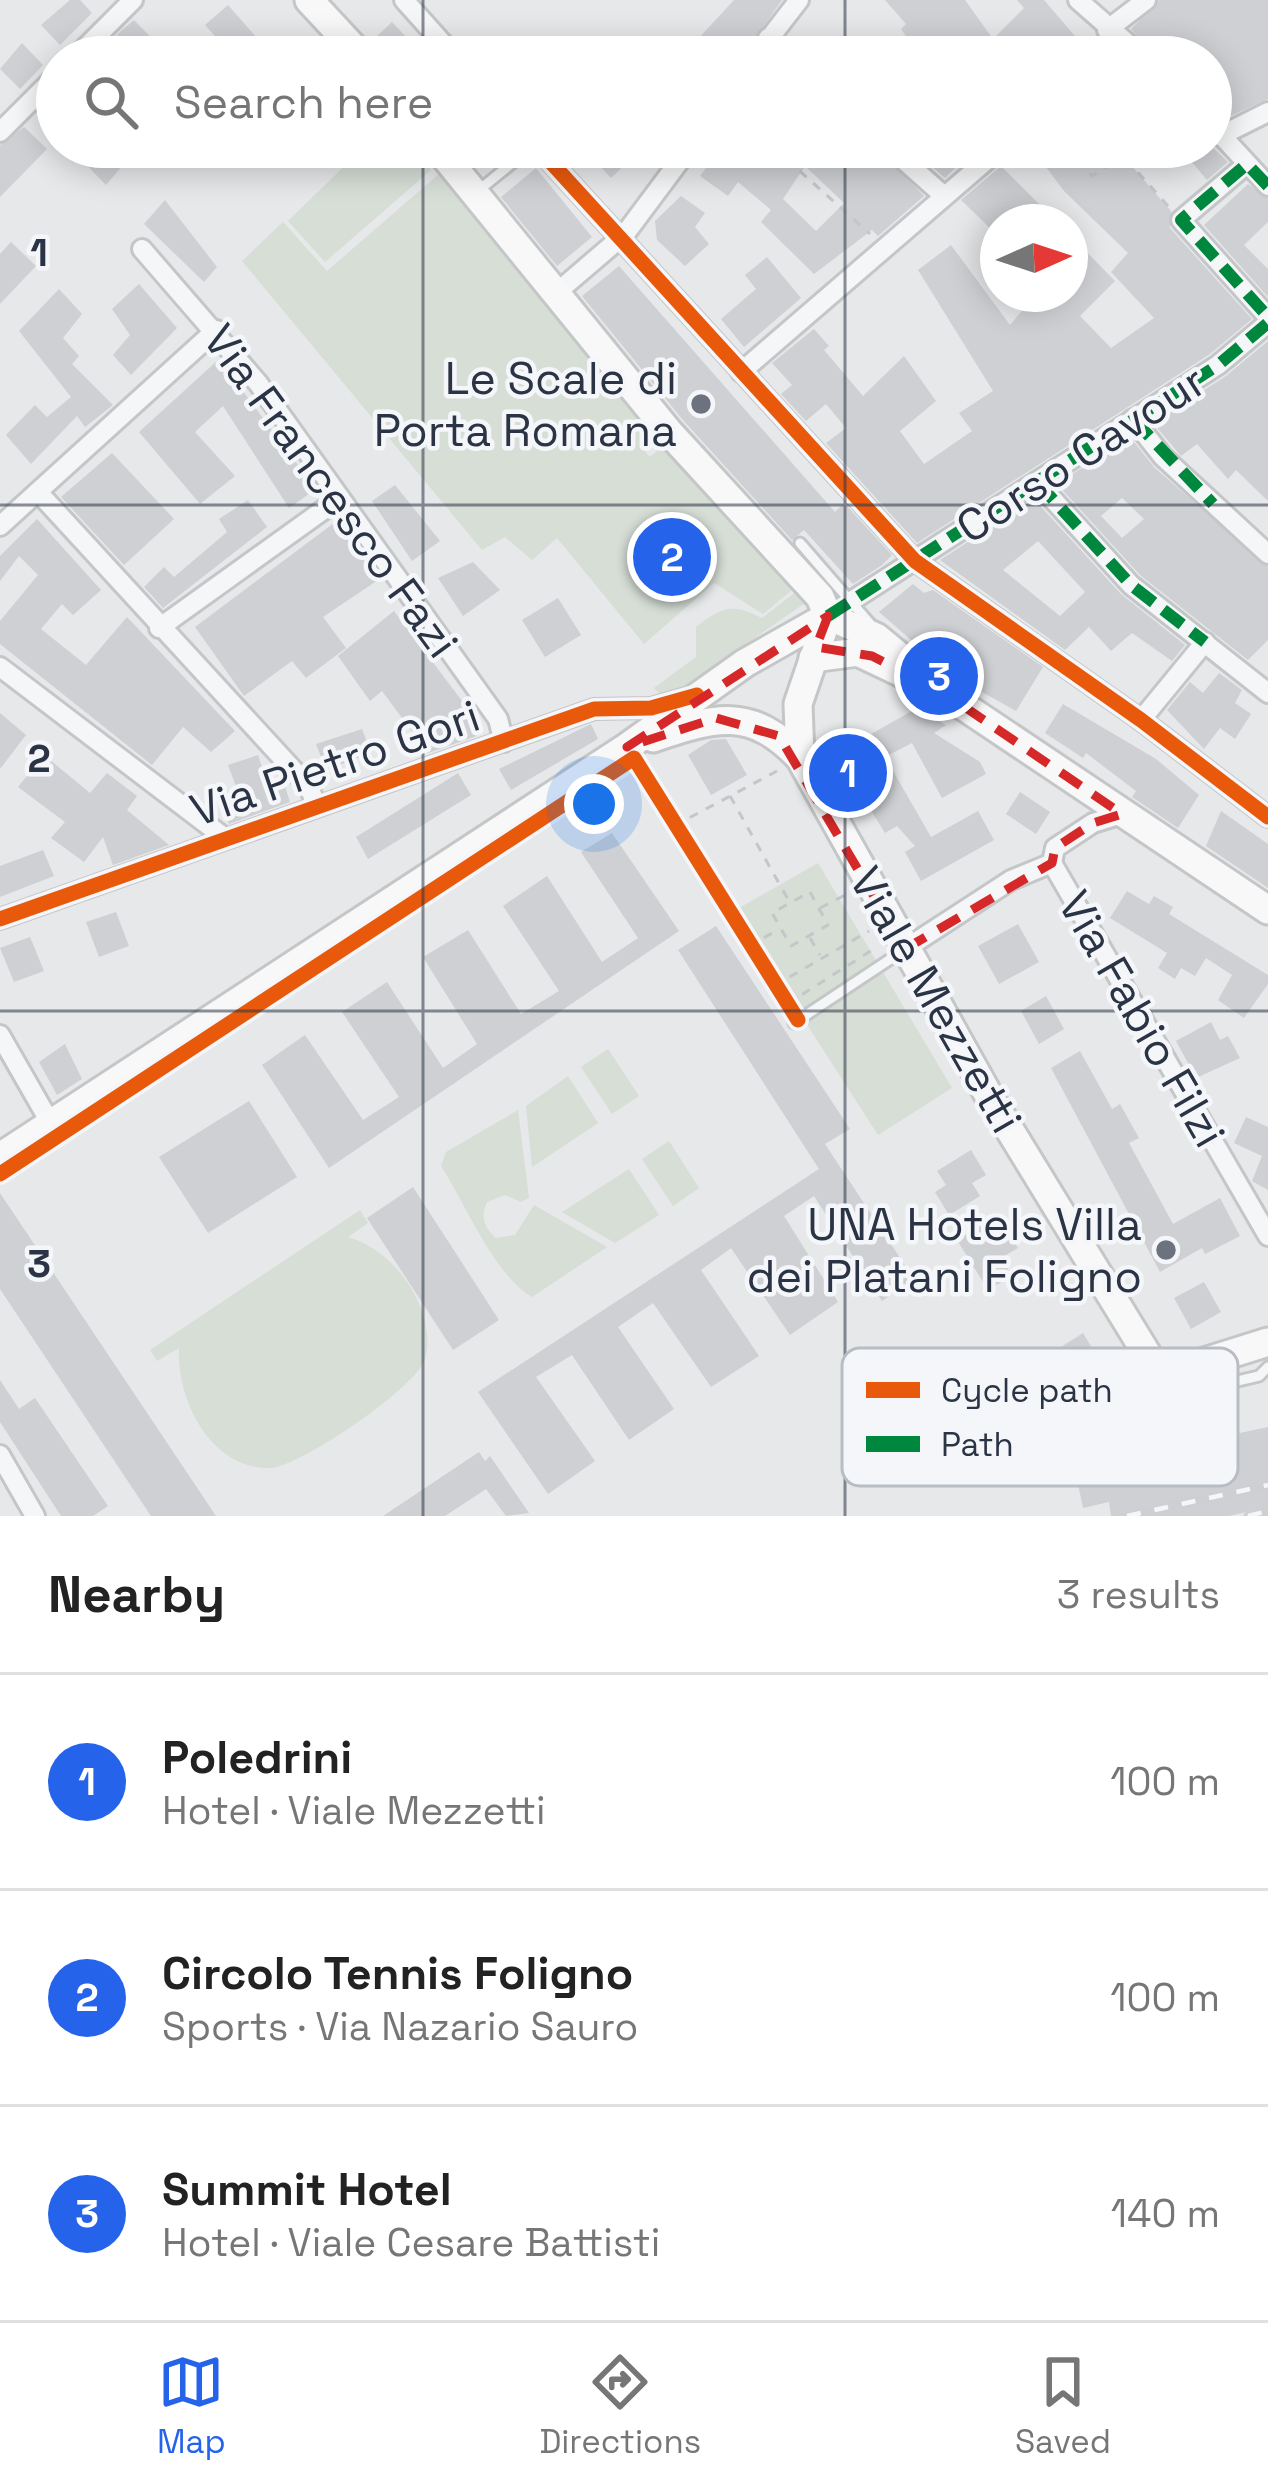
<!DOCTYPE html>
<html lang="en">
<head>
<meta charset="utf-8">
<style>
	:root { --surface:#fff; --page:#f2f2f2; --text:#222; --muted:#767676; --line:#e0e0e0; --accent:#2563eb }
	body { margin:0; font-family:"Space Grotesk",sans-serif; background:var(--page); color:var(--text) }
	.compass { position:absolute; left:980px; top:204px; width:108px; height:108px; border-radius:50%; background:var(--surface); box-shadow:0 6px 30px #0003; rotate:87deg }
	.you { position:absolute; left:594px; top:804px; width:42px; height:42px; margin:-30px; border:9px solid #fff; border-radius:50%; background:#1a73e8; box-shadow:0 0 0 18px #1a73e833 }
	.badge { display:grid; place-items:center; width:78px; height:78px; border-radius:50%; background:var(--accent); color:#fff; font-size:39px; font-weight:700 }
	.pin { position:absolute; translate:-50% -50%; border:6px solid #fff; box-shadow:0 3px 12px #0006 }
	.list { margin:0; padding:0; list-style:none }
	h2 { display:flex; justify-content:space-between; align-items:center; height:156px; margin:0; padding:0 48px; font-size:51px }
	h2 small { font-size:39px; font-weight:400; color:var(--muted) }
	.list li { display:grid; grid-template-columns:78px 1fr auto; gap:36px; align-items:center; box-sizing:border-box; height:216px; padding:0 48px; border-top:3px solid var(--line) }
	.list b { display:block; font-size:45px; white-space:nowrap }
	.list p { margin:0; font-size:39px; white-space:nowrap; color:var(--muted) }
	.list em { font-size:39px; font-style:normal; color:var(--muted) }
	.icon { flex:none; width:66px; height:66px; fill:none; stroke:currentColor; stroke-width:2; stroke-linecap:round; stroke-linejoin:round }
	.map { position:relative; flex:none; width:1268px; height:1516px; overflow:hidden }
	.search { position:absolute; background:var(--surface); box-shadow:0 6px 30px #0003; left:36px; right:36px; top:36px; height:132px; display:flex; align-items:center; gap:30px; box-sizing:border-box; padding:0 42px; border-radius:66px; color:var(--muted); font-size:45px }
	.sheet { height:804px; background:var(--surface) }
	nav { display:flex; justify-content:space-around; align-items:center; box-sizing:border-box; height:168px; border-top:3px solid var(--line); background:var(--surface); font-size:33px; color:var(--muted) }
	nav a { display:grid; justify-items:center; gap:6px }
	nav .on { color:var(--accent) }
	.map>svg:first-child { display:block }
</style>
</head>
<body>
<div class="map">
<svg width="1268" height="1516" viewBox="0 0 1268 1516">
	<rect width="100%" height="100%" fill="#e6e8ea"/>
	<g fill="#d6ded6">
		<polygon points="364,147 412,147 431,170 325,262 288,221"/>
		<polygon points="440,173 658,429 640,446 650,457 669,440 798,585 763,614 714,583 644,644 557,538 532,560 505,537 482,550 242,261 283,222 327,271"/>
		<path d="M798,590L808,601L665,700L654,688L696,657V627C722,606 733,603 762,618Z"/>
		<polygon points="818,863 952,1088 878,1135 734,911"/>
		<polygon points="608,1049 639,1096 612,1114 581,1067"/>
		<polygon points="568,1076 598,1123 532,1167 526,1106"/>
		<path d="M518,1110L529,1198L521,1202L505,1195L487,1202C480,1216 484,1228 496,1238L515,1235L534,1205L607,1247L532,1297C495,1276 465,1203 441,1166L446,1152Z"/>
		<polygon points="669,1141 699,1188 673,1206 642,1159"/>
		<polygon points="629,1169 659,1215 615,1243 562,1212"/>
		<path d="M360,1210L368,1223L348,1237C375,1245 396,1264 411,1288C423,1308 432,1335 425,1359C417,1387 300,1467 270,1468C210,1469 176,1398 179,1348L157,1361L150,1350Z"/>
	</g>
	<g fill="#ced0d3" fill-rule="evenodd">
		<polygon points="70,0 80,0 92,13 60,45 41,25"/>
		<polygon points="734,0 782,0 742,57 715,57 697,40"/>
		<polygon points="885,0 965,0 993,39 1024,8 1017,0 1044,0 1093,57 920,57 901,29 906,24"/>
		<polygon points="1159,0 1268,0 1268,99 1224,119 1211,111 1211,57 1156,57 1131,29"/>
		<polygon points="228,5 263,45 250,57 234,57 205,25"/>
		<polygon points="134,20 170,57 95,57 121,31"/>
		<polygon points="392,22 425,57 395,57 376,37"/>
		<polygon points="22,43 43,65 20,89 0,69"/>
		<polygon points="24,127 47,149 0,197 0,145"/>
		<polygon points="1211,146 1228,162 1207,180 1179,147"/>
		<polygon points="69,147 118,147 128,159 106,185"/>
		<polygon points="582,147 644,147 611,178"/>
		<path d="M721,147H876L924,196L878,236L872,230L814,274L761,222L771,210L738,182L728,196L700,176ZM805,166L844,203L816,231L783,199Z"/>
		<polygon points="941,147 976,147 945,178 928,163"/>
		<polygon points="1031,147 1136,147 1123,156 1171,211 1170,228 1252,319 1210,354 917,543 826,443 846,428 826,404 806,421 781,394 792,385 772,363 814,329 829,346 824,350 863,396 904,356 936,401 900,431 924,464 972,431 959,413 993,391 918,270 951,245 1010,325 1036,294 1070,294 1070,235 1115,281 1080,316 1111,348 1154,318 1111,272 1128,253 1064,191"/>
		<polygon points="1001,166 1057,222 998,222 998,236 961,200"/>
		<polygon points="536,168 592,237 557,266 501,197"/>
		<polygon points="1248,184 1268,199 1268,222 1244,245 1268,269 1268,297 1204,225"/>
		<polygon points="681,196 705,213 695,227 709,244 685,266 657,240 655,221"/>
		<polygon points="165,200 217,267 204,282 144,224"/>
		<polygon points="11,242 36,266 0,304 0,254"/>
		<polygon points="767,257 801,298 744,347 721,319 756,289 745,275"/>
		<polygon points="619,266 835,512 844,503 892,555 882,565 853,584 804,530 792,540 682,419 582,296"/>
		<polygon points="139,284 177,328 131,375 113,355 130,335 112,309"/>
		<polygon points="59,289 82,314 63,338 79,356 72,364 113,405 85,427 77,416 31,464 6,435 35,405 47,417 71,397 19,331"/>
		<polygon points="1268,341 1268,501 1236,470 1228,479 1197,444 1181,456 1153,423 1226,376"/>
		<polygon points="219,359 316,489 289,508 223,406 195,432 235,476 200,504 139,432"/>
		<path d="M1130,437L1154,467L1268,567V640L1248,660L1140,575L1057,484ZM1122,498L1144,519L1122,538L1101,516Z"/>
		<polygon points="112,453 174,519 124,565 61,497"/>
		<polygon points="395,485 440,541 412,561 372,501"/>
		<path d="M1034,499L1121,594L1185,645L1172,661L1132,633L1111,651L1089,627L1065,650L940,560ZM1038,541L1085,592L1060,616L1003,570Z"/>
		<polygon points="248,500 267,527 163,608 144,587 164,567 174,577 227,532 219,519"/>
		<polygon points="37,519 101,590 73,615 62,604 41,629 86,665 127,617 235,731 211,752 183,727 152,765 0,644 0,621 38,575 19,556 0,581 0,556"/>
		<polygon points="338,520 381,578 323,617 346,648 306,678 292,661 244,696 195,627"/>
		<polygon points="473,562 500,590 463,616 438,578"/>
		<polygon points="913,584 924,593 933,590 1043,667 1016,711 950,674 879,612"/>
		<polygon points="558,598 581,635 545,657 522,620"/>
		<polygon points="394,611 484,730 474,737 428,753 382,691 370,701 338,656"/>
		<polygon points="1219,673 1242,690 1235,703 1251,714 1235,739 1220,728 1204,749 1167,710 1190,682 1203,693"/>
		<polygon points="1063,704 1156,759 1199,795 1178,828 1132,797 1136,791 1086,753 1083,758 1045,733"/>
		<polygon points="917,708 946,725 934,733 980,762 986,774 942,798 912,743 885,757 931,837 978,811 994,840 921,881 905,852 915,846 897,826 885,833 836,754"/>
		<polygon points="0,713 26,735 0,769"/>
		<polygon points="591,724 598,739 511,790 499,769"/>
		<polygon points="362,729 371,753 326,770 316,744"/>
		<polygon points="726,739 747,775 711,795 688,755 711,740"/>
		<polygon points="44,755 90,793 107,773 137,796 127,810 169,845 113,865 103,837 84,862 51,838 65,822 18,787"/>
		<polygon points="258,755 267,783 283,780 290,802 229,824 217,795 237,789 228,765"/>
		<polygon points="458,773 471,795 368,859 356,837"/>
		<polygon points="1020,792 1050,812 1036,834 1006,814"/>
		<polygon points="1221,811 1268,844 1268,888 1206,846"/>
		<polygon points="612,833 679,931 329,1168 262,1065 305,1035 363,1120 399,1097 342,1012 387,982 443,1068 477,1044 423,957 468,930 521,1014 559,991 503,906 547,876 602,962 638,938 581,852"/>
		<polygon points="43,850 54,876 0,897 0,866"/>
		<polygon points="1127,891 1149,904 1154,896 1173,907 1169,914 1268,975 1268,984 1244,1018 1218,1000 1232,975 1206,958 1195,976 1181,968 1175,979 1158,968 1167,953 1110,918"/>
		<polygon points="116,912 129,946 99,957 86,922"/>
		<polygon points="1018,924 1039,962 999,984 978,946"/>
		<polygon points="716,926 850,1129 825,1144 914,1279 882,1301 814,1196 784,1216 838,1302 790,1335 731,1248 701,1270 759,1356 711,1387 653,1303 618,1327 674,1409 629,1440 572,1355 536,1377 595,1461 548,1494 478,1392 819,1169 678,950"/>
		<polygon points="30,937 44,971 14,982 0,948"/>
		<polygon points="1046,996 1064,1029 1039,1044 1021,1011"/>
		<polygon points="1211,1022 1220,1040 1228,1036 1240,1058 1196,1078 1176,1041"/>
		<polygon points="65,1044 82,1079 57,1095 39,1062"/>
		<polygon points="1080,1051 1112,1109 1120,1104 1139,1138 1129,1143 1173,1224 1220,1198 1240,1236 1205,1254 1202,1248 1160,1272 1051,1068"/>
		<polygon points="249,1101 297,1177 208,1233 159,1157"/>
		<polygon points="1246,1117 1268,1127 1268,1190 1252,1181 1262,1156 1234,1143"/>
		<polygon points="971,1150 986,1175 972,1183 980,1196 949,1215 935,1192 946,1185 937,1171"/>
		<polygon points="413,1187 499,1320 453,1350 367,1218"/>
		<polygon points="0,1193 216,1516 151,1516 0,1289"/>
		<polygon points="1002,1222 1018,1248 1001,1258 1012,1276 988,1290 957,1240 980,1226 984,1233"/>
		<polygon points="1204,1282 1221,1312 1191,1329 1174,1298"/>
		<polygon points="1083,1333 1105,1370 1041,1382 1036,1363"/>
		<polygon points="0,1380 19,1409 35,1398 108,1506 93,1516 61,1516 0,1422"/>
		<polygon points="1268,1427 1268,1507 1229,1516 1111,1516 1109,1502 1083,1508 1072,1455 1106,1447 1109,1461"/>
		<polygon points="479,1452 485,1461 490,1456 529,1513 506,1516 486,1489 445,1516 383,1516"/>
	</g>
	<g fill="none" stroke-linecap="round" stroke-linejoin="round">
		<defs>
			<g id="lane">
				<polyline points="479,190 532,147"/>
				<polyline points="800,543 872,626"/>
				<polyline points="794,1023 901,952"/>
				<polyline points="1154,1369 1159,1388 1181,1394 1259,1376 1268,1367"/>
			</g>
			<g id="street">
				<polyline points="404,0 455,57"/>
				<polyline points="1078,0 1143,57"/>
				<polyline points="1107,30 1146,0"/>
				<polyline points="768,38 789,57"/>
				<polyline points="76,57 133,0"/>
				<polyline points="755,57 799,0"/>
				<polyline points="1211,124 1268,186"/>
				<polyline points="0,132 57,75"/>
				<polyline points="1220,136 1268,112"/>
				<polyline points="537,147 915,561 1141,720 1268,817"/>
				<polyline points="889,147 943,195"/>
				<polyline points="1247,164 1181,220 1268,317"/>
				<polyline points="142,249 258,383 498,719 504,742"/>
				<polyline points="555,294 625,234 690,147"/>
				<polyline points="741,372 1002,147"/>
				<polyline points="1133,419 1163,457 1268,554"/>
				<polyline points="1037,482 1131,585 1268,693"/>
				<polyline points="38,492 309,787 316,805"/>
				<polyline points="0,526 216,330"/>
				<polyline points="828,616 1218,365 1268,323"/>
				<polyline points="159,628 340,498"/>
				<polyline points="0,667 225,838"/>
				<polyline points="1141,720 1205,642"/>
				<polyline points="1052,863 1268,1236"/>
				<polyline points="1052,863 1055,848 1093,823 1122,814"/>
				<polyline points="0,919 594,709 651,708 686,698"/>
				<polyline points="905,949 1011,880 1052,863"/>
				<polyline points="0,1035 51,1124"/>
				<polyline points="0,1455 35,1516"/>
			</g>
			<g id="secondary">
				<polyline points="309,0 362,57"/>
				<polyline points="437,147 668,431 820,597 828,616"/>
				<polyline points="828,616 798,704 800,758 989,1096 1153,1364 1182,1369 1268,1342"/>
				<polyline points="813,658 858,652 944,693 1268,910"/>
				<path d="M653,738C715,717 751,706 800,758"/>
				<polyline points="0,1157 627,747 745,663 828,616 876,637 944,693"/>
			</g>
		</defs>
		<use href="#lane" stroke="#c4c6c8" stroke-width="15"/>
		<use href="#street" stroke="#c4c6c8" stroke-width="24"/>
		<use href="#secondary" stroke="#c4c6c8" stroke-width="33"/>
		<g stroke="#c5c6ca" stroke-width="3" stroke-dasharray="9 9" stroke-linecap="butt">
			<polyline points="773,147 870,234"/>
			<polyline points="1065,147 1092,176 1141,147"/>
			<polyline points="1126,159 1168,206"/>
			<polyline points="730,796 790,903"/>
			<polyline points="674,826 777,771"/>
			<polygon points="810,892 828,925 791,946 772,913"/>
			<polyline points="820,908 847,894"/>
			<polyline points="810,938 820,955"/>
			<polyline points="748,946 780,929"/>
			<polyline points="774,986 869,931"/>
			<polyline points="787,1004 877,947"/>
			<polyline points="1183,1406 1190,1433"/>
		</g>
		<use href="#lane" stroke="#f5f6f7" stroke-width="9"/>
		<use href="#street" stroke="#f5f6f7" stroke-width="18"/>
		<use href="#secondary" stroke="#f8f8f8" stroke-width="27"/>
		<defs>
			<g id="rail">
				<polyline points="1127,1516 1268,1485"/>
				<polyline points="1248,1516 1268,1511"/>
			</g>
		</defs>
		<use href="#rail" stroke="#cecfd2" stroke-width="9"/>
		<use href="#rail" stroke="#f4f6f9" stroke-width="4.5" stroke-dasharray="14" stroke-linecap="butt"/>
		<g stroke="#00873e" stroke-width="12" stroke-dasharray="24 12" stroke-linecap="butt">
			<polyline points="1268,186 1247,164 1181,220 1268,317"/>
			<polyline points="1133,419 1213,504"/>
			<polyline points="1037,482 1131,585 1205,642"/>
			<polyline points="828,616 1218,365 1268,323"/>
		</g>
		<defs>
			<g id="cycleway">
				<polyline points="537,147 915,561 1141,720 1268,817"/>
				<polyline points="0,919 594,709 651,708 697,695"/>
				<polyline points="0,1174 634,758 798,1020"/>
			</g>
		</defs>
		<use href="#cycleway" stroke="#f4f6f9" stroke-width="22"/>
		<use href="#cycleway" stroke="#e8590c" stroke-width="15"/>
	</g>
	<path fill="none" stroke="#d62828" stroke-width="9" stroke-dasharray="24 15" stroke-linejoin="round" d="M828,616L816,647L872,656L944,693L1122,814L1093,823L1055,848L1052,863L905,949L779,736L716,718L627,747Z"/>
	<path fill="none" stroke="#2b3445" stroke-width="3" stroke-opacity="0.55" d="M423,0V57M845,0V57M423,147V1516M845,147V1516M0,505H1268M0,1011H1268"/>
	<g fill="#6c737f" stroke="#f4f6f9" stroke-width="4.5">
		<circle cx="701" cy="404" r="12"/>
		<circle cx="1166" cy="1250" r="12"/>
	</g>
	<g text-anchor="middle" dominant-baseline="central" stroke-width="9" stroke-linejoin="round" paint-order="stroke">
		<g font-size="45" fill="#2b3445" stroke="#f4f6f9" text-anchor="end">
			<text x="677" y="378">Le Scale di<tspan x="677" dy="52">Porta Romana</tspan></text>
			<text x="1142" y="1224">UNA Hotels Villa<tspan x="1142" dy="52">dei Platani Foligno</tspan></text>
		</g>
		<g font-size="45" fill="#2b3445" stroke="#f4f6f9">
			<text transform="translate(1081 454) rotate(-33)">Corso Cavour</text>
			<text transform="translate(331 491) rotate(54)">Via Francesco Fazi</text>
			<text transform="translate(335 763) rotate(-19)">Via Pietro Gori</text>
			<text transform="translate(936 1000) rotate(60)">Viale Mezzetti</text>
			<text transform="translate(1142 1019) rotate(60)">Via Fabio Filzi</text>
		</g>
	</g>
	<rect x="842" y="1348" width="396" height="138" rx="18" fill="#f4f6f9" stroke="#b8bcc3" stroke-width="3"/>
	<rect x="866" y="1382" width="54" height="16" fill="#e8590c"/>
	<rect x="866" y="1436" width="54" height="16" fill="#00873e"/>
	<g font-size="33" fill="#2b3445">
		<text x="941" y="1402">Cycle path</text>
		<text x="941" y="1456">Path</text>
	</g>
	<g font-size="39" text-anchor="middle" font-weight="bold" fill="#2b3445" stroke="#f4f6f9" stroke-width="9" stroke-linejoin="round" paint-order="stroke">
		<text x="39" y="266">1</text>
		<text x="39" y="772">2</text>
		<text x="39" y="1277">3</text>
	</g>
</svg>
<svg class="compass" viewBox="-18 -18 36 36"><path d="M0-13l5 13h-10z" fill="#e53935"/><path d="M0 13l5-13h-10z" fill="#767676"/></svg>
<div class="you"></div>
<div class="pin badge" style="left:848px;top:773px">1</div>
<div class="pin badge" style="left:672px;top:557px">2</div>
<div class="pin badge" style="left:939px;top:676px">3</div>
<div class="search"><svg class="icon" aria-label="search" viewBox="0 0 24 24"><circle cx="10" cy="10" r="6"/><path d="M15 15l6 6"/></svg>Search here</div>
</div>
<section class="sheet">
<h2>Nearby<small>3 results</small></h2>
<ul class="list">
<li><span class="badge">1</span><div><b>Poledrini</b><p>Hotel · Viale Mezzetti</p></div><em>100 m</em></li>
<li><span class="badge">2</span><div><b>Circolo Tennis Foligno</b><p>Sports · Via Nazario Sauro</p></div><em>100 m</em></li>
<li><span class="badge">3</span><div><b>Summit Hotel</b><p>Hotel · Viale Cesare Battisti</p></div><em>140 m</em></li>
</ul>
</section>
<nav>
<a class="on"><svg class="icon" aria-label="map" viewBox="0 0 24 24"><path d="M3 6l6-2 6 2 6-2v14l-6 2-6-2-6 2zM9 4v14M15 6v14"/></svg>Map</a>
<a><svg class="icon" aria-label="directions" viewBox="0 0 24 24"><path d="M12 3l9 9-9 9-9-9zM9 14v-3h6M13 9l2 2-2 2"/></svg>Directions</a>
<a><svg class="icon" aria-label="saved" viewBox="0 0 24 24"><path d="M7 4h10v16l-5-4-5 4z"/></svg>Saved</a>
</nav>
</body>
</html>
